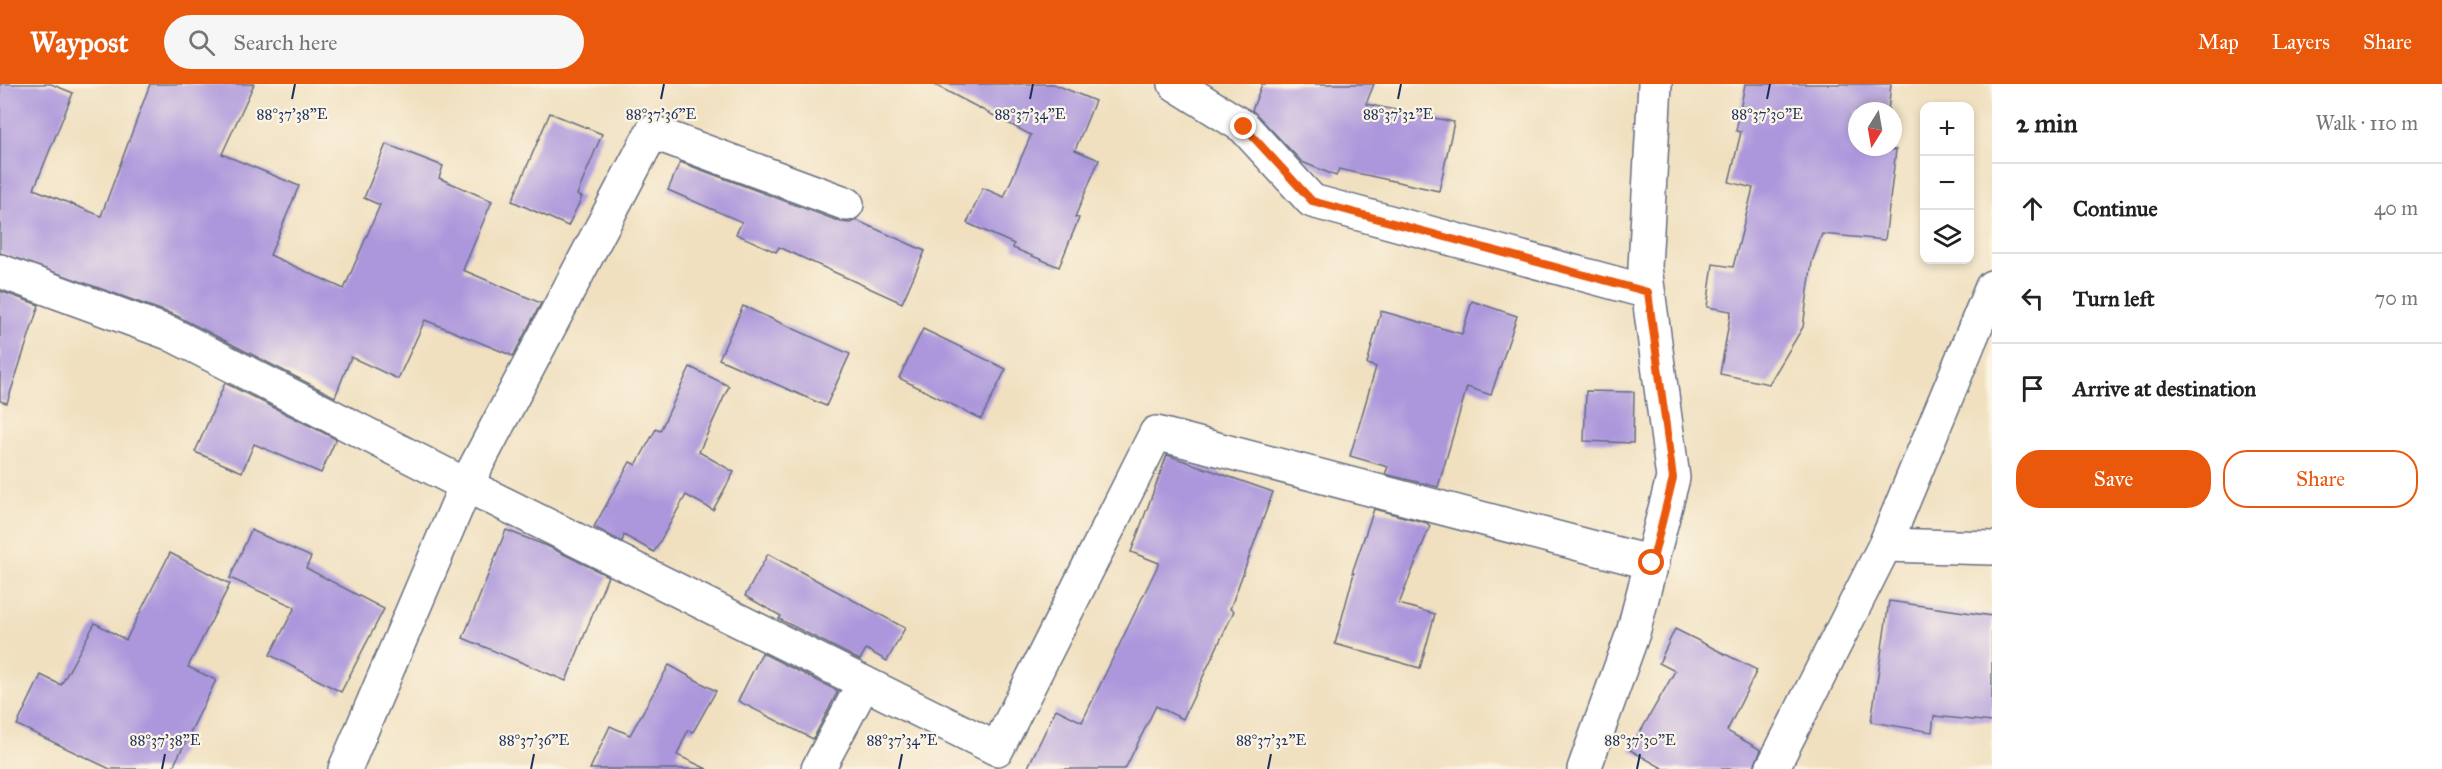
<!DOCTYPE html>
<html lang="en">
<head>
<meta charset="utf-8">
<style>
	:root { --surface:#fff; --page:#f6f6f6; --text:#222; --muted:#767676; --line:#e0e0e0; --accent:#ea580c }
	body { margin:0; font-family:"IM FELL Great Primer",serif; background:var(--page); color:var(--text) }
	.controls { position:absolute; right:18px; top:18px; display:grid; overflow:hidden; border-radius:12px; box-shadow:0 3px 9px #0003 }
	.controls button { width:54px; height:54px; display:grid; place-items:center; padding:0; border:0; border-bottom:2px solid var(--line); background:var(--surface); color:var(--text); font:30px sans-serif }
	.compass { position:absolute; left:1848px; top:18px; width:54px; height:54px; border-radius:50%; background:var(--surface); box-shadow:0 3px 9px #0003; rotate:191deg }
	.stop { position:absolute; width:18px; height:18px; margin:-14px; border:4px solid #ea580c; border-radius:50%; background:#fff }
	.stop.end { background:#ea580c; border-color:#fff; box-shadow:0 2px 6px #0008 }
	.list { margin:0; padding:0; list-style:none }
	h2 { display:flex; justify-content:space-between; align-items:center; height:78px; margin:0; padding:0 24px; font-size:26px }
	h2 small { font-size:20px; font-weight:400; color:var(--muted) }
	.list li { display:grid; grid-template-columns:39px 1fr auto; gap:18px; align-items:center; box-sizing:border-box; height:90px; padding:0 24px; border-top:2px solid var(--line) }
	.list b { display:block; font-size:22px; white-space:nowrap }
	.list em { font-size:20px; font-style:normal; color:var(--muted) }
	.actions { display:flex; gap:12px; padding:18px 24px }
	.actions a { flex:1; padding:14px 0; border:2px solid var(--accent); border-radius:24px; text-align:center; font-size:21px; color:var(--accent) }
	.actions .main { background:var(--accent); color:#fff }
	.icon { flex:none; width:33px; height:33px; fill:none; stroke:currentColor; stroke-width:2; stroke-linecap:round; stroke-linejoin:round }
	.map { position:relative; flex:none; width:1992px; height:685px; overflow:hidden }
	header { display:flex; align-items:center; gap:36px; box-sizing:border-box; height:84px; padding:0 30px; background:var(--accent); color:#fff }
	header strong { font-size:28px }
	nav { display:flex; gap:33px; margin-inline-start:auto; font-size:21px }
	.search { width:420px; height:54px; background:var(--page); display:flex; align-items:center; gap:15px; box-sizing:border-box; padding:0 21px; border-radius:33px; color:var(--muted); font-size:22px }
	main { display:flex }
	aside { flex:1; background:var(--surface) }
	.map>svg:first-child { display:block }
</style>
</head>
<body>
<header>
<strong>Waypost</strong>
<div class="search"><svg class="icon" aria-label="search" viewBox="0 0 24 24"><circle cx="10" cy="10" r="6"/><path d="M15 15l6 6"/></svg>Search here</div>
<nav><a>Map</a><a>Layers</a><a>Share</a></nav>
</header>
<main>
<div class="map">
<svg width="1992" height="685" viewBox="0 0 1992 685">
	<rect width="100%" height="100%" fill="#fcf5e5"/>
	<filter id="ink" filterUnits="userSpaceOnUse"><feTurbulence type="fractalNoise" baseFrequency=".0167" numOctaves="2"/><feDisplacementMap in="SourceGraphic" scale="12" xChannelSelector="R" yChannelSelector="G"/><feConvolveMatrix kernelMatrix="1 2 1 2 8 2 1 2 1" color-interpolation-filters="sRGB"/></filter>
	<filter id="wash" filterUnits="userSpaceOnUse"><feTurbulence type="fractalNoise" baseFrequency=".008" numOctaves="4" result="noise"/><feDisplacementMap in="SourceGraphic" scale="24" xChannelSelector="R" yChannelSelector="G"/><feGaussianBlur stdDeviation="1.35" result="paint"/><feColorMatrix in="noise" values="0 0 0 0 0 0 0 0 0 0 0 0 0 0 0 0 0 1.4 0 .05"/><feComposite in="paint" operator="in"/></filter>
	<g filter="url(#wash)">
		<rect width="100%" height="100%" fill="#f0e0c0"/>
		<g id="blocks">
			<g fill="#ac97dc">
				<polygon points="0,0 51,0 73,9 34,105 101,132 150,0 254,0 222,70 299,102 270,171 344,205 380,121 364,114 386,60 443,82 439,94 492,117 463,186 541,219 513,272 425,236 398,295 351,273 335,313 175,231 0,169"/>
				<polygon points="933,0 1054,0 1095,17 1075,66 1099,76 1075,133 1079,134 1059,183 1013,164 1014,160 967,139 983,104 1004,113 1031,51"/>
				<polygon points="1262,0 1374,0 1366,20 1454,38 1439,107 1339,85 1336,92 1302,78 1252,26"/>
				<polygon points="1745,0 1891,0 1888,27 1857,27 1857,63 1883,63 1882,65 1896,66 1885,156 1822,150 1812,178 1803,243 1769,300 1720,290 1731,227 1707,223 1713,180 1733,183 1753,104 1729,98 1741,48 1736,47"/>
				<polygon points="550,29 602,50 577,111 582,113 568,142 512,117"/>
				<polygon points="680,78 841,138 850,139 856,136 925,167 902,219 779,163 776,168 736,150 742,138 668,106"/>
				<polygon points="0,207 39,221 7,319 0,317"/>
				<polygon points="1472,217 1517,232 1491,311 1467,303 1438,403 1385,390 1388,383 1350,372 1376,283 1367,280 1381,227 1462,250"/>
				<polygon points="743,222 850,270 826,322 719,275"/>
				<polygon points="923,245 1006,285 981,335 899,294"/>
				<polygon points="690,283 729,302 699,368 734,388 713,426 686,411 654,468 624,451 622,458 594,443 630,378 636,381 656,345 660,347"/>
				<polygon points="225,299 336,355 321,389 254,360 242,388 195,368"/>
				<polygon points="1586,307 1634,308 1633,359 1584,357"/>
				<polygon points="1167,371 1273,408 1230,525 1234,527 1183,635 1156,622 1125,685 1027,685 1056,625 1082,638 1159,479 1131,468"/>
				<polygon points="1374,425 1427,439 1430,442 1399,520 1435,530 1420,584 1335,560 1354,489 1352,489"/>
				<polygon points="251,446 311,473 306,484 384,525 341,608 270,571 295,523 230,494"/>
				<polygon points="506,446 547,462 608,492 566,597 463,554"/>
				<polygon points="170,469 230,500 188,583 216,596 172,685 110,685 17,641 41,591 61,601 95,539 126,556"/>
				<polygon points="768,470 905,544 887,577 866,565 860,576 779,535 781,532 745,512"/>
				<polygon points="1889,517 1992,532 1992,638 1934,632 1932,648 1871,638"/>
				<polygon points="1675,545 1757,586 1727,647 1761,666 1753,685 1664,685 1630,666 1675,587 1659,579"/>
				<polygon points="762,569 838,607 813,655 738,617"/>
				<polygon points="669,581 716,607 693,648 688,646 677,671 707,685 590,685 610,642 630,651"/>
			</g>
		</g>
	</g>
	<g filter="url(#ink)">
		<use href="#blocks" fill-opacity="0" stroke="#666d80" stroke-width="1.5"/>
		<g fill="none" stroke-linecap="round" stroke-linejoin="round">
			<defs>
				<g id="minor">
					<polyline points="1175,0 1244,43 1312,117 1648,208"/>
					<polyline points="0,187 169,249 466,401 997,665 1156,349 1652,479"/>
					<polyline points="1885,461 1992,464"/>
					<polyline points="345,685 466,401 652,48 847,120"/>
					<polyline points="818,685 864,599"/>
					<polyline points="1584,685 1633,549 1673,394 1645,183 1655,0"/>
					<polyline points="1772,685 1885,461 1992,203"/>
				</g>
			</defs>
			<use href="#minor" stroke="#666d80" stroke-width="36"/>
			<use href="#minor" stroke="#fff" stroke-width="33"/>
		</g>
	</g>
	<g fill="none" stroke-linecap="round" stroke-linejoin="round" filter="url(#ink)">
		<polyline stroke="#ea580c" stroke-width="8" points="1244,43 1312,117 1648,208 1673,394 1652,479"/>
	</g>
	<path fill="none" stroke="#1b2f5e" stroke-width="2" d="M292,15L295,0M661,15L664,0M1030,15L1033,0M1398,15L1401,0M1767,15L1770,0M162,685L165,670M531,685L534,670M899,685L902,670M1268,685L1271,670M1637,685L1640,670"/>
	<g font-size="15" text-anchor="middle" fill="#1b2f5e" stroke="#fcf5e5" stroke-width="4.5" stroke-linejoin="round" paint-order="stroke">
		<text x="292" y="35">88°37'38"E</text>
		<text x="661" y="35">88°37'36"E</text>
		<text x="1030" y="35">88°37'34"E</text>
		<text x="1398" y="35">88°37'32"E</text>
		<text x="1767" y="35">88°37'30"E</text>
		<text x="165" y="661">88°37'38"E</text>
		<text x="534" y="661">88°37'36"E</text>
		<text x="902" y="661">88°37'34"E</text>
		<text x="1271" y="661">88°37'32"E</text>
		<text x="1640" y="661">88°37'30"E</text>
	</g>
</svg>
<div class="controls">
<button>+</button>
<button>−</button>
<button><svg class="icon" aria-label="layers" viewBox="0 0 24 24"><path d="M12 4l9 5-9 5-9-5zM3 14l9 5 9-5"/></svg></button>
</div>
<svg class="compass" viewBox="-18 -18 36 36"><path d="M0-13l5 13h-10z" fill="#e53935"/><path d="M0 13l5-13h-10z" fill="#767676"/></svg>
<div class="stop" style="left:1652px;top:479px"></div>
<div class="stop end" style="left:1244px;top:43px"></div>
</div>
<aside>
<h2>2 min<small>Walk · 110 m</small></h2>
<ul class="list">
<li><svg class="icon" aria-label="ahead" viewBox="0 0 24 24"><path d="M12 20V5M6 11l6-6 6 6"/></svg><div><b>Continue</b></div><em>40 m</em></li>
<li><svg class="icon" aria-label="left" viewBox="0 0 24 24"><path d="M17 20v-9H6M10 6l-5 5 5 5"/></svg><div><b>Turn left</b></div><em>70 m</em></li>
<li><svg class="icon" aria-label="arrive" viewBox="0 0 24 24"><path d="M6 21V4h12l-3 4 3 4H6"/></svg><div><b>Arrive at destination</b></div></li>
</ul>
<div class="actions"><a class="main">Save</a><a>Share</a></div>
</aside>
</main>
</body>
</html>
